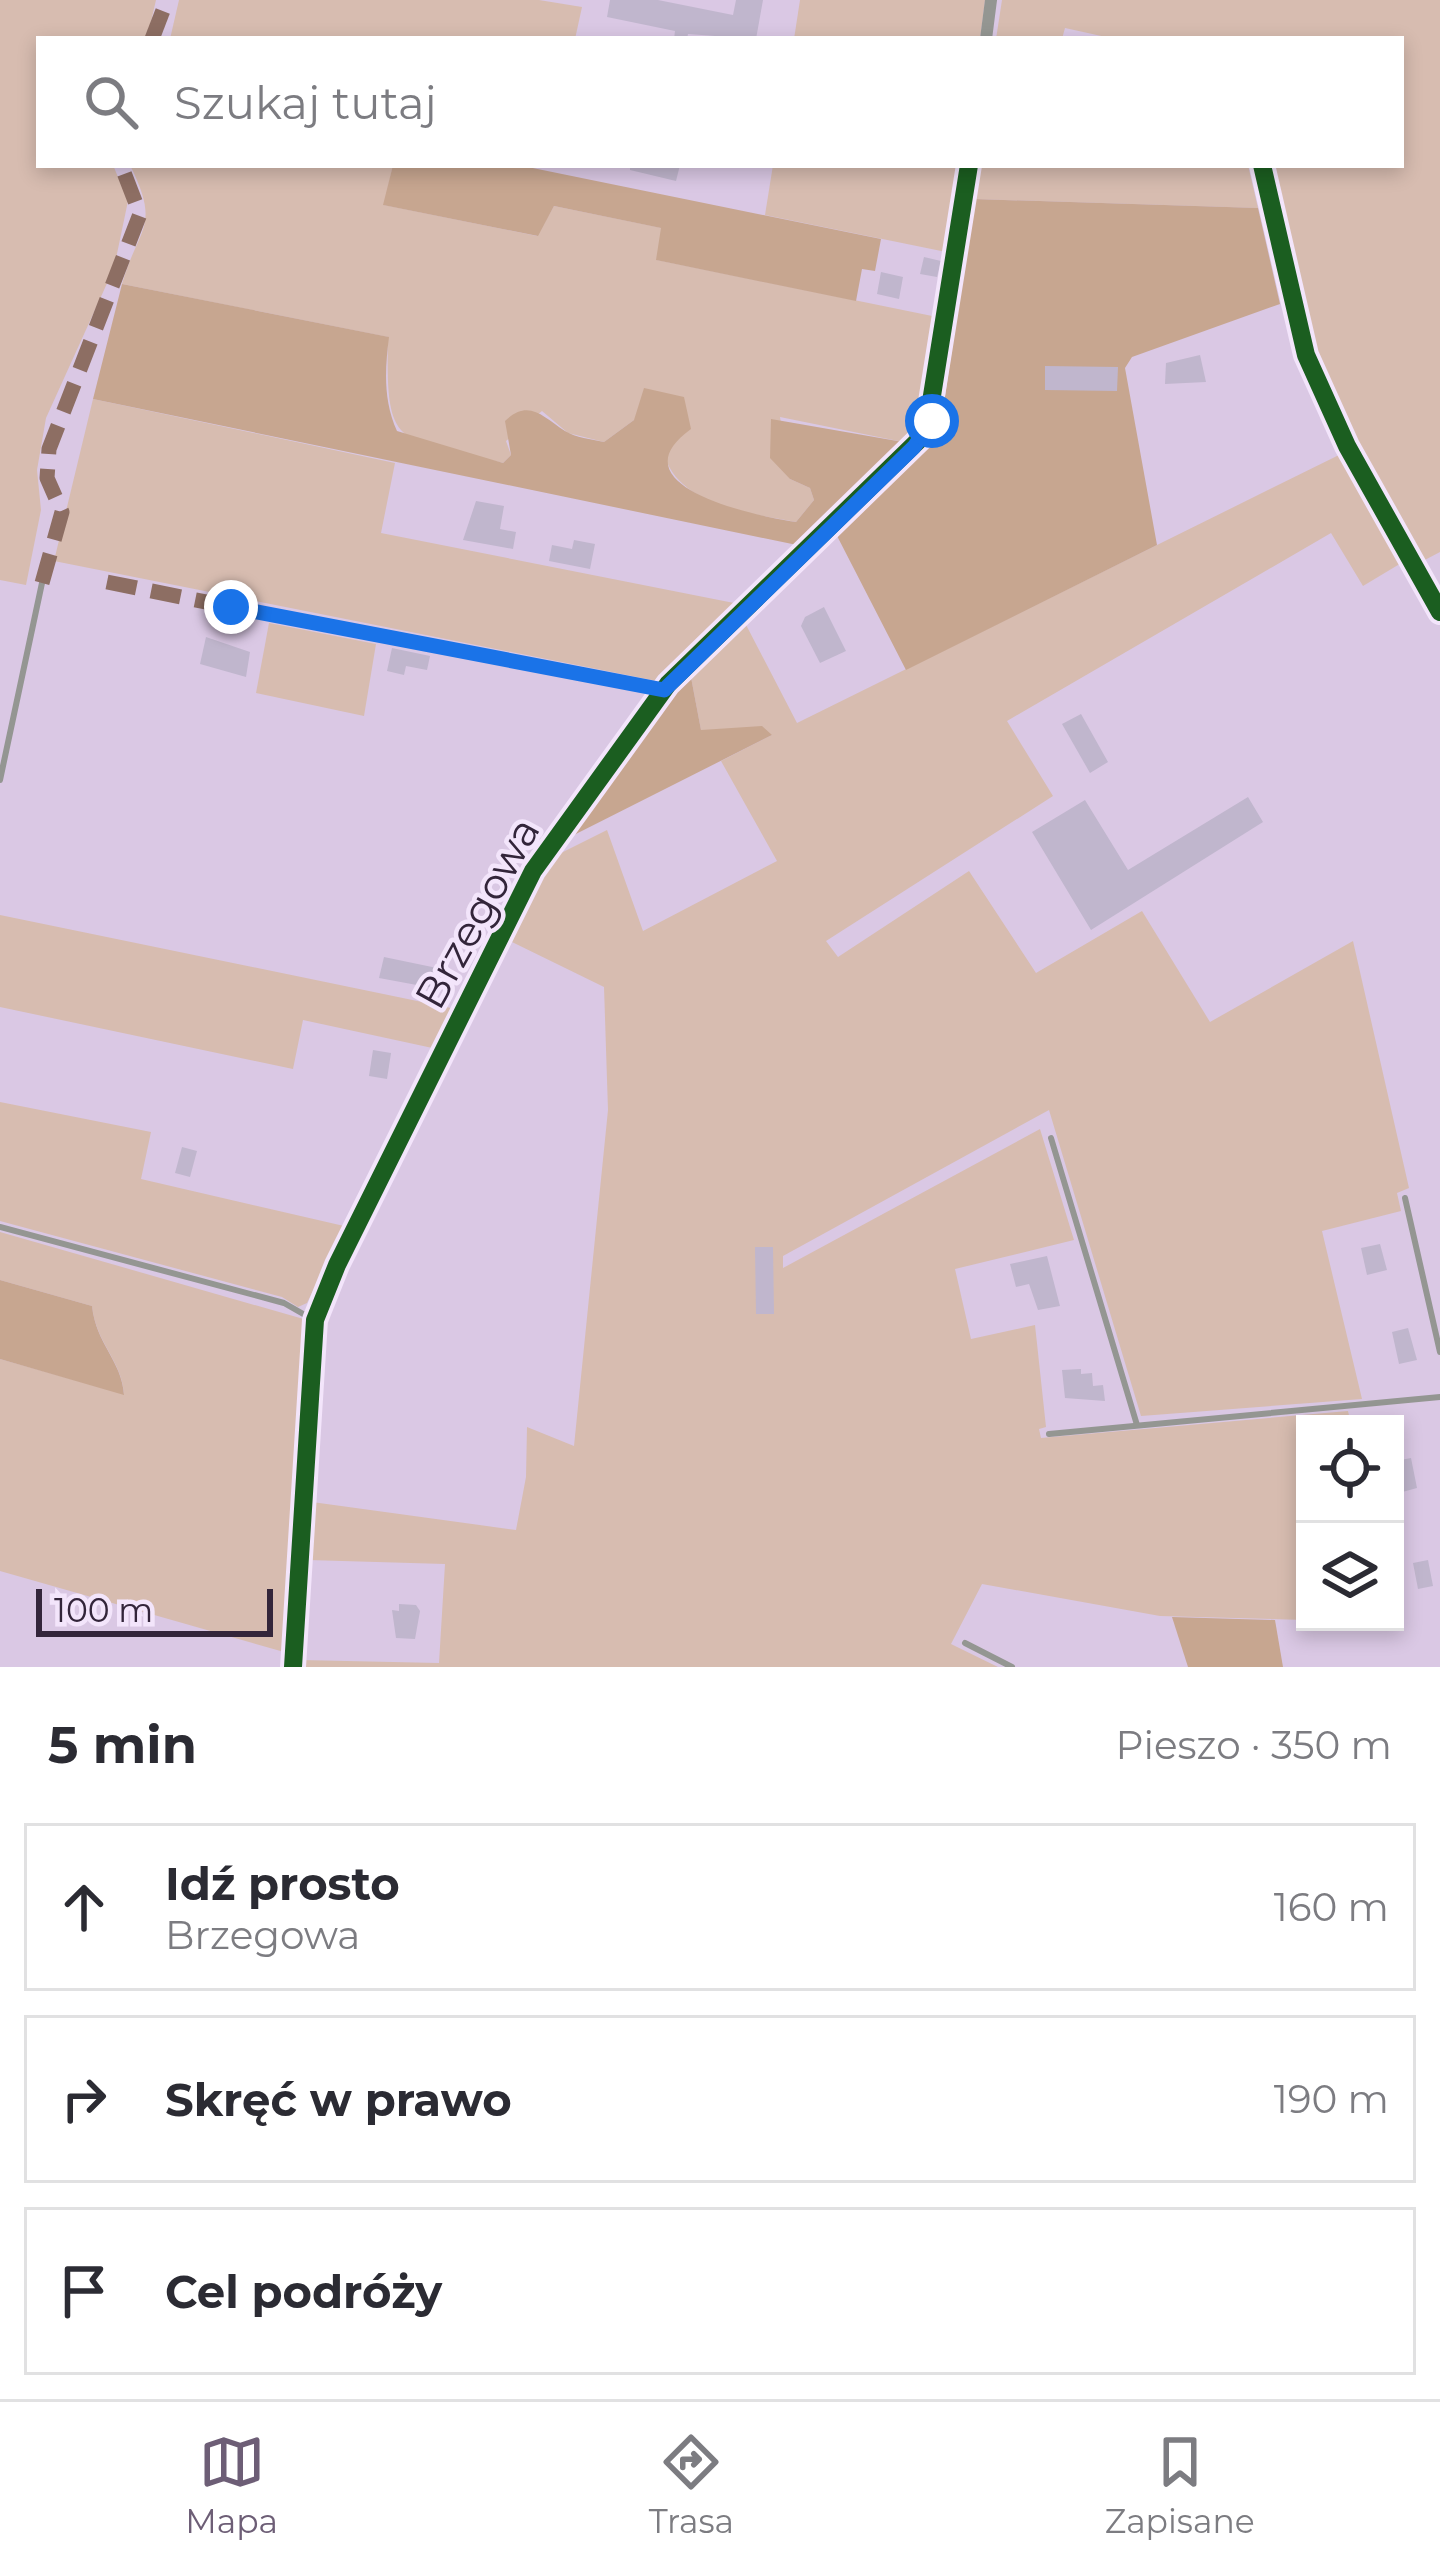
<!DOCTYPE html>
<html lang="pl">
<head>
<meta charset="utf-8">
<style>
	:root { --surface:#fff; --page:#f7f7f7; --text:#2b2b33; --muted:#7c7c81; --line:#e1e1e2; --accent:#6d5e76 }
	body { margin:0; font-family:Montserrat,sans-serif; background:var(--page); color:var(--text) }
	.controls { position:absolute; right:36px; bottom:36px; display:grid; overflow:hidden; border-radius:0px; box-shadow:0 6px 18px #0003 }
	.controls button { width:108px; height:108px; display:grid; place-items:center; padding:0; border:0; border-bottom:3px solid var(--line); background:var(--surface); color:var(--text); font:60px sans-serif }
	.scale { position:absolute; left:36px; bottom:30px; width:237px; box-sizing:border-box; padding-left:12px; border:6px solid #33253a; border-top:0; font-size:33px; line-height:42px; white-space:nowrap; color:#33253a; -webkit-text-stroke:9px #f3e5fb; paint-order:stroke }
	.stop { position:absolute; width:36px; height:36px; margin:-27px; border:9px solid #1a73e8; border-radius:50%; background:#fff }
	.stop.end { background:#1a73e8; border-color:#fff; box-shadow:0 3px 12px #0008 }
	.list { margin:0; padding:0; list-style:none }
	h2 { display:flex; justify-content:space-between; align-items:center; height:156px; margin:0; padding:0 48px; font-size:51px }
	h2 small { font-size:39px; font-weight:400; color:var(--muted) }
	.list li { display:grid; grid-template-columns:78px 1fr auto; gap:36px; align-items:center; box-sizing:border-box; height:168px; margin:0 24px 24px; padding:0 24px; border:3px solid var(--line); border-radius:0px }
	.list b { display:block; font-size:45px; white-space:nowrap }
	.list p { margin:0; font-size:39px; white-space:nowrap; color:var(--muted) }
	.list em { font-size:39px; font-style:normal; color:var(--muted) }
	.icon { flex:none; width:66px; height:66px; fill:none; stroke:currentColor; stroke-width:2; stroke-linecap:round; stroke-linejoin:round }
	.map { position:relative; flex:none; width:1440px; height:1667px; overflow:hidden }
	.search { position:absolute; background:var(--surface); box-shadow:0 6px 18px #0003; left:36px; right:36px; top:36px; height:132px; display:flex; align-items:center; gap:30px; box-sizing:border-box; padding:0 42px; border-radius:0px; color:var(--muted); font-size:45px }
	.sheet { height:732px; background:var(--surface) }
	nav { display:flex; justify-content:space-around; align-items:center; box-sizing:border-box; height:168px; border-top:3px solid var(--line); background:var(--surface); font-size:33px; color:var(--muted) }
	nav a { display:grid; justify-items:center; gap:6px }
	nav .on { color:var(--accent) }
	.map>svg:first-child { display:block }
</style>
</head>
<body>
<div class="map">
<svg width="1440" height="1667" viewBox="0 0 1440 1667">
	<rect width="100%" height="100%" fill="#dac8e4"/>
	<g fill="#d7bcb0">
		<polygon points="0,0 156,0 147,39 39,39 39,165 113,165 128,201 114,268 46,418 37,470 41,510 26,585 0,580"/>
		<polygon points="179,0 539,0 582,7 575,39 170,39"/>
		<polygon points="800,0 985,0 980,39 794,39"/>
		<polygon points="1002,0 1440,0 1440,552 1421,562 1339,418 1312,345 1272,165 1401,165 1401,39 1115,39 1065,28 1062,39 996,39"/>
		<path d="M130,165H393L384,205L537,236L554,206L662,228L657,260L942,318L927,421L903,442L780,417L790,479L810,488L814,500L796,522C752,514 680,505 665,457L670,445L690,429L683,397L634,420L604,442L568,433L542,411L506,441L511,455L503,463C398,435 385,455 388,337L122,284C139,225 161,228 130,165Z"/>
		<polygon points="773,165 963,165 951,253 765,215"/>
		<polygon points="979,165 1248,165 1258,208 974,199"/>
		<polygon points="93,399 395,463 381,533 734,603 662,682 54,561"/>
		<polygon points="1341,454 1403,562 1363,586 1331,533 1007,721 1053,796 826,941 838,957 969,871 1036,973 1142,911 1210,1022 1353,941 1409,1188 1397,1193 1401,1211 1322,1231 1362,1399 1141,1416 1049,1110 783,1256 783,1268 1040,1129 1074,1240 955,1269 971,1339 1035,1325 1046,1427 1039,1429 1041,1438 1348,1411 1351,1424 1305,1424 1305,1620 1160,1616 982,1584 951,1644 998,1667 300,1667 300,1660 439,1663 445,1564 308,1560 312,1502 516,1530 526,1477 527,1427 574,1446 608,1110 604,987 512,942 549,859 607,830 643,931 777,861 721,761 772,735 701,730 690,672 743,619 797,723"/>
		<polygon points="269,623 376,644 364,716 256,693"/>
		<polygon points="0,915 456,1009 437,1049 303,1020 293,1069 0,1007"/>
		<polygon points="0,1102 151,1132 141,1179 344,1226 307,1303 298,1307 282,1297 0,1221"/>
		<path d="M0,1232L307,1320L284,1652L0,1571V1359L124,1394C122,1361 96,1343 92,1306L0,1280Z"/>
	</g>
	<g fill="#c7a690">
		<polygon points="393,165 518,165 881,239 875,271 862,269 856,301 656,260 661,228 554,206 538,236 383,205"/>
		<polygon points="974,199 1258,208 1280,304 1132,357 1125,368 1157,545 906,670 834,530 941,424"/>
		<path d="M122,284L389,337C385,369 383,400 397,431L503,463L511,455L505,421C529,398 543,417 565,431C576,438 591,439 604,442L634,420L644,388L684,397L691,429C612,486 756,516 796,522L814,500L810,488L790,479L770,458L771,419L903,442L797,545L93,399Z"/>
		<polygon points="690,672 701,730 762,726 772,735 560,842"/>
		<path d="M0,1280L92,1306C96,1344 122,1361 124,1395L0,1359Z"/>
		<polygon points="1172,1617 1275,1620 1283,1667 1188,1667"/>
	</g>
	<g fill="#c0b6cd">
		<polygon points="610,0 658,0 733,15 736,0 763,0 756,39 688,34 687,39 674,39 675,31 607,17"/>
		<polygon points="630,165 680,165 676,181 630,170"/>
		<polygon points="924,257 941,261 937,277 920,274"/>
		<polygon points="881,272 903,277 899,299 877,294"/>
		<polygon points="1200,355 1206,382 1165,384 1166,363"/>
		<polygon points="1045,366 1118,367 1117,391 1045,390"/>
		<polygon points="476,501 504,506 500,529 516,532 513,549 463,540"/>
		<polygon points="574,540 595,544 590,569 549,561 552,545 572,549"/>
		<polygon points="824,607 846,651 820,663 801,626 805,617"/>
		<polygon points="206,637 250,652 246,677 200,664"/>
		<polygon points="392,648 430,656 427,670 406,666 404,675 387,671"/>
		<polygon points="1081,714 1108,762 1090,773 1062,724"/>
		<polygon points="1248,797 1263,822 1091,930 1032,832 1085,800 1128,870"/>
		<polygon points="384,957 437,968 433,988 379,978"/>
		<polygon points="373,1050 391,1053 387,1079 369,1076"/>
		<polygon points="182,1147 197,1151 190,1177 175,1173"/>
		<polygon points="1380,1244 1387,1270 1367,1275 1361,1248"/>
		<polygon points="755,1247 773,1247 774,1314 756,1314"/>
		<polygon points="1047,1256 1060,1306 1038,1310 1029,1284 1016,1287 1010,1264"/>
		<polygon points="1408,1328 1417,1360 1399,1364 1392,1332"/>
		<polygon points="1081,1369 1081,1374 1092,1373 1093,1386 1103,1385 1105,1401 1065,1398 1062,1370"/>
		<polygon points="1411,1458 1417,1488 1395,1494 1395,1461"/>
		<polygon points="1428,1560 1433,1586 1418,1589 1413,1563"/>
		<polygon points="399,1604 416,1605 420,1611 415,1639 396,1638 392,1610 399,1611"/>
	</g>
	<g fill="none" stroke-linecap="round" stroke-linejoin="round">
		<g stroke="#949692" stroke-width="6">
			<polyline points="231,607 663,690"/>
			<polyline points="0,780 42,583"/>
			<polyline points="1051,1138 1137,1425"/>
			<polyline points="1405,1198 1440,1352"/>
			<polyline points="0,1227 284,1303 312,1319"/>
			<polyline points="1049,1434 1440,1397"/>
			<polyline points="965,1643 1012,1667"/>
		</g>
		<g stroke="#949692" stroke-width="12">
			<polyline points="986,39 991,0"/>
			<polyline points="1262,165 1306,355 1347,446 1440,612"/>
			<polyline points="293,1667 315,1320 337,1265 533,871 668,684 926,433 969,165"/>
		</g>
		<g stroke="#8d6e63" stroke-width="15" stroke-dasharray="30 15" stroke-linecap="butt">
			<polyline points="152,39 167,0"/>
			<polyline points="107,582 231,607"/>
			<polyline points="42,583 62,512 47,478 49,449 140,214 121,165"/>
		</g>
		<defs>
			<g id="cycleway">
				<polyline points="1262,165 1306,355 1347,446 1440,612"/>
				<polyline points="293,1667 315,1320 337,1265 533,871 668,684 926,433 969,165"/>
			</g>
		</defs>
		<use href="#cycleway" stroke="#f3e5fb" stroke-width="26"/>
		<use href="#cycleway" stroke="#1b5e20" stroke-width="18"/>
	</g>
	<g fill="none" stroke-linecap="round" stroke-linejoin="round">
		<polyline stroke="#1a73e8" stroke-width="15" points="231,607 664,690 914,447 932,421"/>
	</g>
	<g text-anchor="middle" dominant-baseline="central" stroke-width="9" stroke-linejoin="round" paint-order="stroke">
		<g font-size="42" fill="#33253a" stroke="#f3e5fb">
			<text transform="translate(477 913) rotate(-61)">Brzegowa</text>
		</g>
	</g>
</svg>
<div class="controls">
<button><svg class="icon" aria-label="locate" viewBox="0 0 24 24"><circle cx="12" cy="12" r="6"/><path d="M12 2v4M12 18v4M2 12h4M18 12h4"/></svg></button>
<button><svg class="icon" aria-label="layers" viewBox="0 0 24 24"><path d="M12 4l9 5-9 5-9-5zM3 14l9 5 9-5"/></svg></button>
</div>
<div class="scale">100 m</div>
<div class="stop" style="left:932px;top:421px"></div>
<div class="stop end" style="left:231px;top:607px"></div>
<div class="search"><svg class="icon" aria-label="search" viewBox="0 0 24 24"><circle cx="10" cy="10" r="6"/><path d="M15 15l6 6"/></svg>Szukaj tutaj</div>
</div>
<section class="sheet">
<h2>5 min<small>Pieszo · 350 m</small></h2>
<ul class="list">
<li><svg class="icon" aria-label="ahead" viewBox="0 0 24 24"><path d="M12 20V5M6 11l6-6 6 6"/></svg><div><b>Idź prosto</b><p>Brzegowa</p></div><em>160 m</em></li>
<li><svg class="icon" aria-label="right" viewBox="0 0 24 24"><path d="M7 20v-9h11M14 6l5 5-5 5"/></svg><div><b>Skręć w prawo</b></div><em>190 m</em></li>
<li><svg class="icon" aria-label="arrive" viewBox="0 0 24 24"><path d="M6 21V4h12l-3 4 3 4H6"/></svg><div><b>Cel podróży</b></div></li>
</ul>
</section>
<nav>
<a class="on"><svg class="icon" aria-label="map" viewBox="0 0 24 24"><path d="M3 6l6-2 6 2 6-2v14l-6 2-6-2-6 2zM9 4v14M15 6v14"/></svg>Mapa</a>
<a><svg class="icon" aria-label="directions" viewBox="0 0 24 24"><path d="M12 3l9 9-9 9-9-9zM9 14v-3h6M13 9l2 2-2 2"/></svg>Trasa</a>
<a><svg class="icon" aria-label="saved" viewBox="0 0 24 24"><path d="M7 4h10v16l-5-4-5 4z"/></svg>Zapisane</a>
</nav>
</body>
</html>
